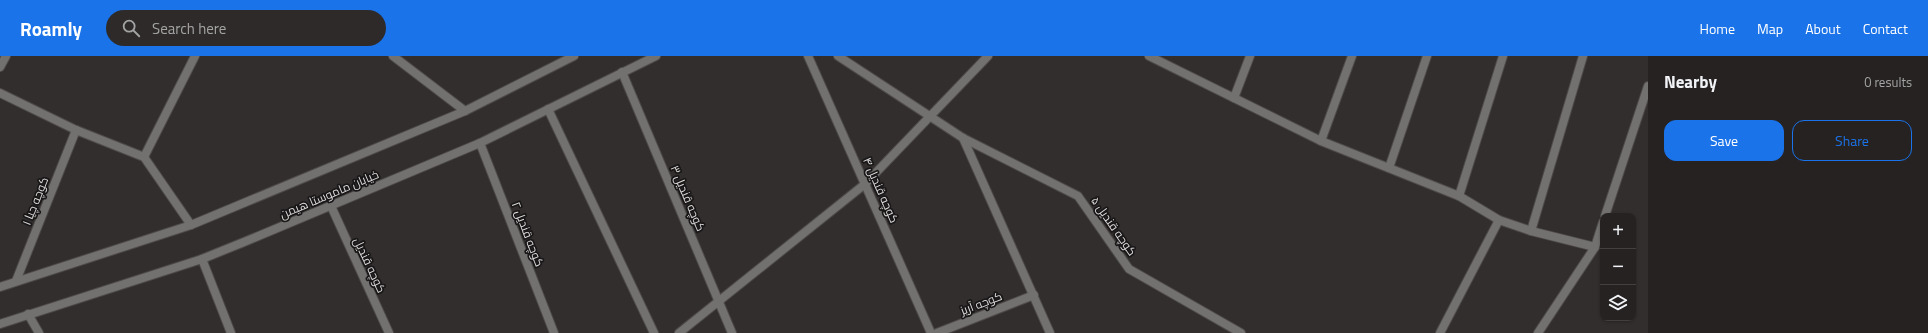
<!DOCTYPE html>
<html lang="en">
<head>
<meta charset="utf-8">
<style>
	:root { --surface:#262222; --page:#2e2a2a; --text:#f1f3f6; --muted:#a4a4a5; --line:#423f40; --accent:#1a73e8 }
	body { margin:0; font-family:"Titillium Web",Cairo,sans-serif; background:var(--page); color:var(--text) }
	.controls { position:absolute; right:12px; bottom:12px; display:grid; overflow:hidden; border-radius:8px; box-shadow:0 1px 3px #0004 }
	.controls button { width:36px; height:36px; display:grid; place-items:center; padding:0; border:0; border-bottom:1px solid var(--line); background:var(--surface); color:var(--text); font:20px sans-serif }
	.list { margin:0; padding:0; list-style:none }
	h2 { display:flex; justify-content:space-between; align-items:center; height:52px; margin:0; padding:0 16px; font-size:17px }
	h2 small { font-size:13px; font-weight:400; color:var(--muted) }
	.actions { display:flex; gap:8px; padding:12px 16px }
	.actions a { flex:1; padding:9px 0; border:1px solid var(--accent); border-radius:12px; text-align:center; font-size:14px; color:var(--accent) }
	.actions .main { background:var(--accent); color:#fff }
	.icon { flex:none; width:22px; height:22px; fill:none; stroke:currentColor; stroke-width:2; stroke-linecap:round; stroke-linejoin:round }
	.map { position:relative; flex:none; width:1648px; height:277px; overflow:hidden }
	header { display:flex; align-items:center; gap:24px; box-sizing:border-box; height:56px; padding:0 20px; background:var(--accent); color:#fff }
	header strong { font-size:19px }
	nav { display:flex; gap:22px; margin-inline-start:auto; font-size:14px }
	.search { width:280px; height:36px; background:var(--page); display:flex; align-items:center; gap:10px; box-sizing:border-box; padding:0 14px; border-radius:22px; color:var(--muted); font-size:15px }
	main { display:flex }
	aside { flex:1; background:var(--surface) }
	.map>svg:first-child { display:block }
</style>
</head>
<body>
<header>
<strong>Roamly</strong>
<div class="search"><svg class="icon" aria-label="search" viewBox="0 0 24 24"><circle cx="10" cy="10" r="6"/><path d="M15 15l6 6"/></svg>Search here</div>
<nav><a>Home</a><a>Map</a><a>About</a><a>Contact</a></nav>
</header>
<main>
<div class="map">
<svg width="1648" height="277" viewBox="0 0 1648 277">
	<rect width="100%" height="100%" fill="#332e2e"/>
	<g fill="none" stroke-linecap="round" stroke-linejoin="round">
		<defs>
			<g id="service">
				<polyline points="393,0 465,55"/>
				<polyline points="808,0 931,277"/>
				<polyline points="838,0 963,82 1078,140 1129,213 1241,277"/>
				<polyline points="1149,0 1321,85 1459,140 1499,164 1531,175 1595,191"/>
				<polyline points="0,11 6,0"/>
				<polyline points="622,16 732,277"/>
				<polyline points="548,53 654,277"/>
				<polyline points="963,82 1050,277"/>
				<polyline points="1321,85 1352,0"/>
				<polyline points="480,87 554,277"/>
				<polyline points="144,101 195,0"/>
				<polyline points="331,150 389,277"/>
				<polyline points="16,225 76,74"/>
				<polyline points="28,258 39,277"/>
				<polyline points="679,277 865,128 988,0"/>
				<polyline points="937,277 1034,239"/>
			</g>
			<g id="minor">
				<polyline points="0,37 76,74 144,101 191,169"/>
				<polyline points="1234,42 1250,0"/>
				<polyline points="1389,112 1427,0"/>
				<polyline points="1459,140 1503,0"/>
				<polyline points="1605,160 1648,30"/>
				<polyline points="1531,175 1583,0"/>
				<polyline points="202,203 231,277"/>
				<polyline points="0,231 191,169 465,55 574,0"/>
				<polyline points="0,268 202,203 244,186 480,87 656,0"/>
				<polyline points="1440,277 1499,164"/>
				<polyline points="1538,277 1595,191 1603,166"/>
			</g>
		</defs>
		<use href="#service" stroke="#4e4a4a" stroke-width="10"/>
		<use href="#minor" stroke="#4e4a4a" stroke-width="10"/>
		<use href="#service" stroke="#737070" stroke-width="8"/>
		<use href="#minor" stroke="#737070" stroke-width="8"/>
	</g>
	<g text-anchor="middle" dominant-baseline="central" stroke-width="3.5" stroke-linejoin="round" paint-order="stroke">
		<g font-size="12" fill="#dedbdb" stroke="#191717">
			<text transform="translate(881 134) rotate(66)">کوچه قندیل ۴</text>
			<text transform="translate(329 138) rotate(-23)">خیابان ماموستا هیمن</text>
			<text transform="translate(688 142) rotate(67)">کوچه قندیل ۳</text>
			<text transform="translate(35 145) rotate(-68)">کوچه چیا ۱</text>
			<text transform="translate(1114 170) rotate(55)">کوچه قندیل ۵</text>
			<text transform="translate(528 178) rotate(69)">کوچه قندیل ۲</text>
			<text transform="translate(370 209) rotate(65)">کوچه قندیل</text>
			<text transform="translate(981 247) rotate(-21)">کوچه آریز</text>
		</g>
	</g>
</svg>
<div class="controls">
<button>+</button>
<button>−</button>
<button><svg class="icon" aria-label="layers" viewBox="0 0 24 24"><path d="M12 4l9 5-9 5-9-5zM3 14l9 5 9-5"/></svg></button>
</div>
</div>
<aside>
<h2>Nearby<small>0 results</small></h2>
<ul class="list">
</ul>
<div class="actions"><a class="main">Save</a><a>Share</a></div>
</aside>
</main>
</body>
</html>
